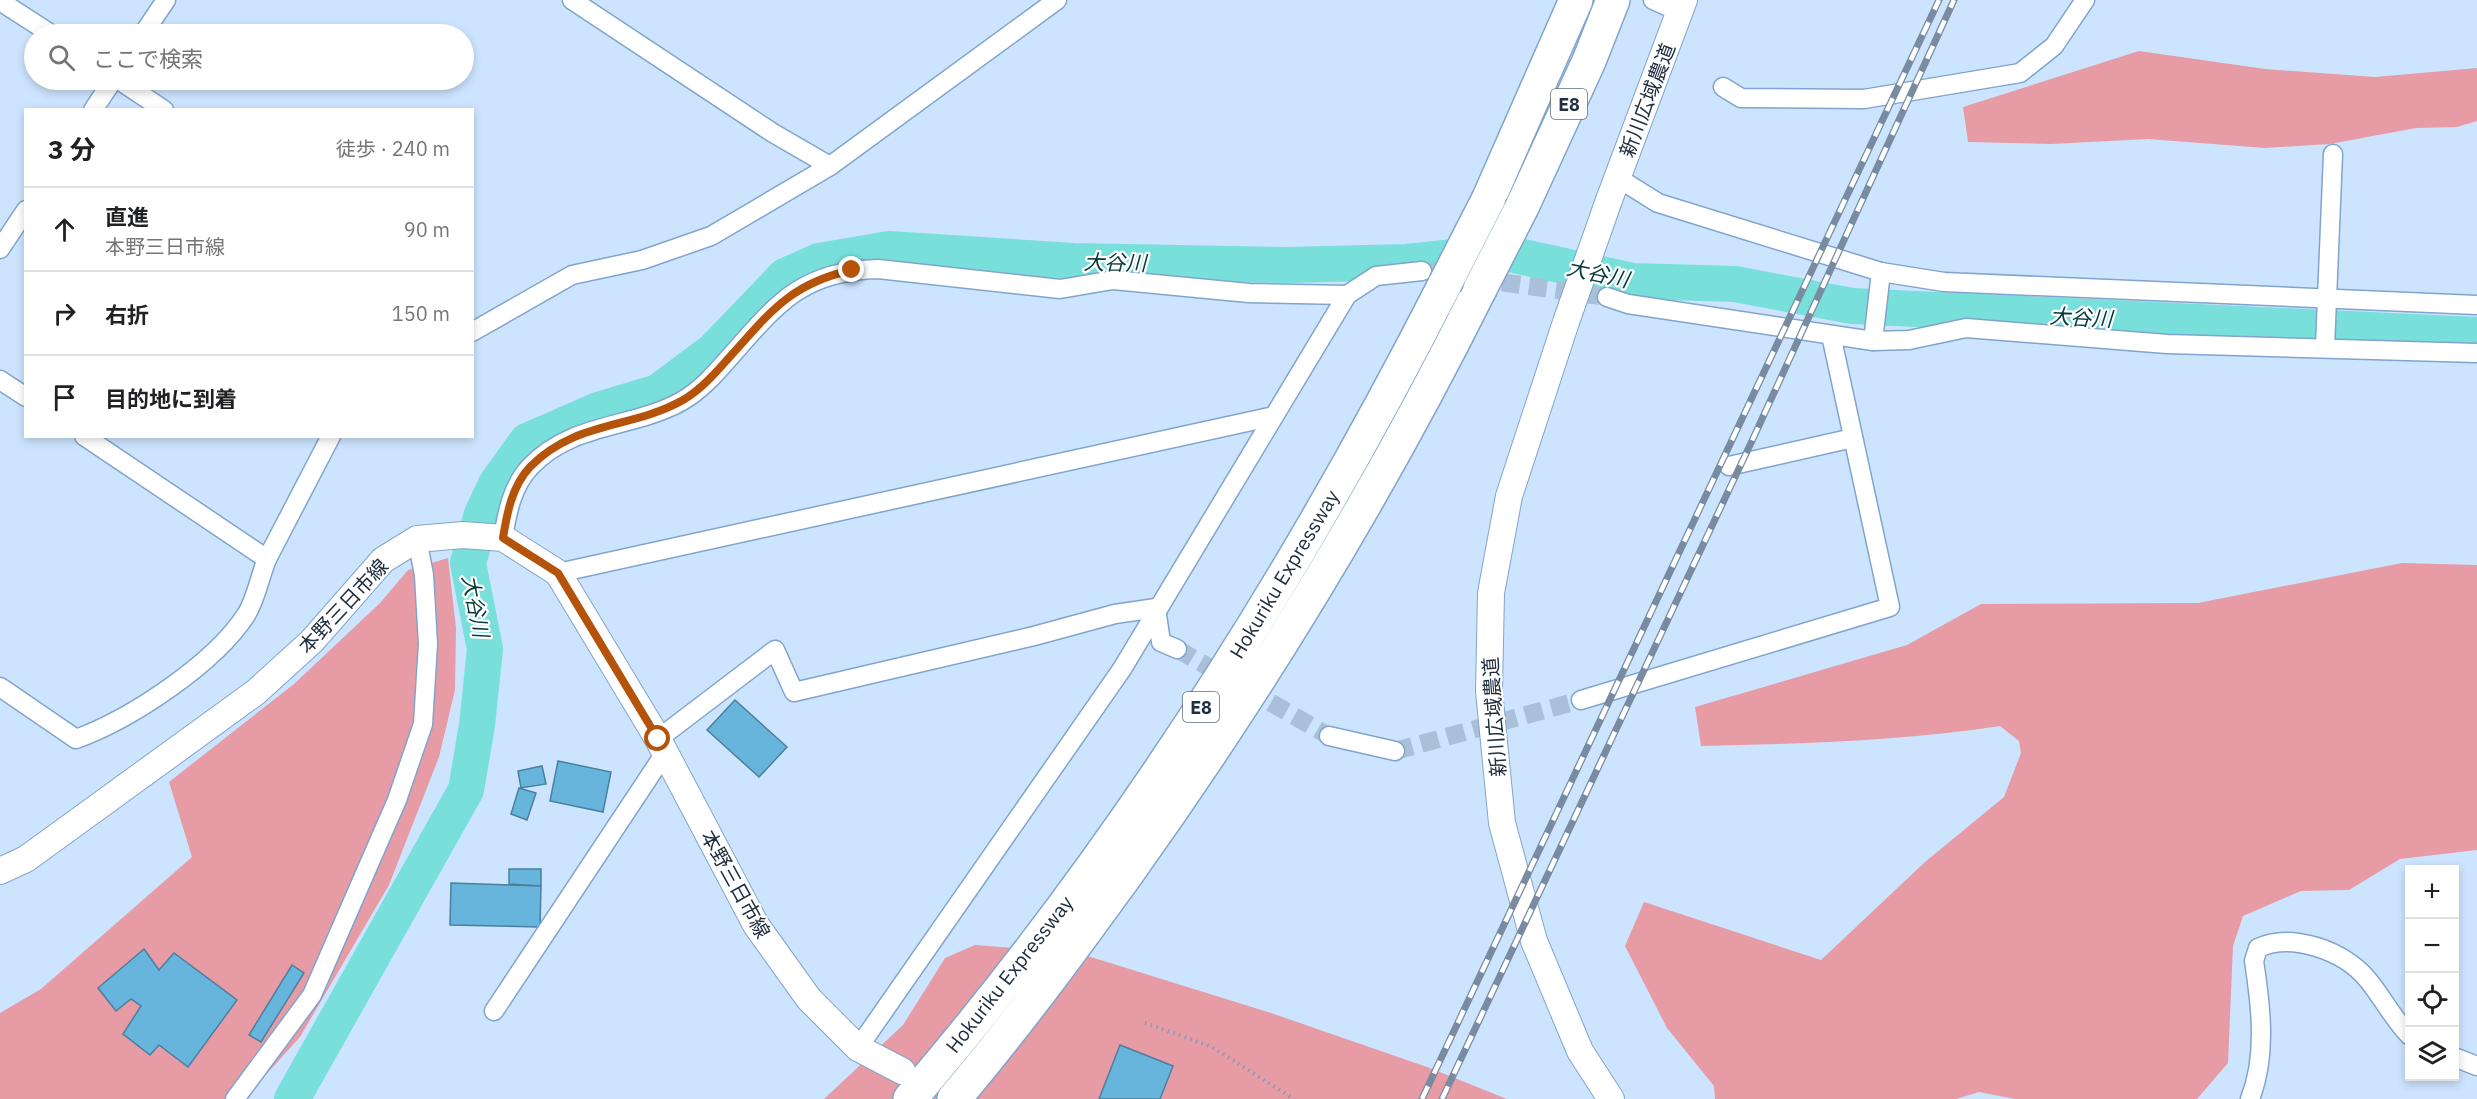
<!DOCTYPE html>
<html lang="ja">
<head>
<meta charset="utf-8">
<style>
	:root { --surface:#fff; --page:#f6f6f6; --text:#202124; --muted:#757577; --line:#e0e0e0 }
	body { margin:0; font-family:"IBM Plex Sans","Noto Sans JP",sans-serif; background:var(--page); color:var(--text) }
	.controls { position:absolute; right:18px; bottom:18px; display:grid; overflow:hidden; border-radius:0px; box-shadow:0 3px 9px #0003 }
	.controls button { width:54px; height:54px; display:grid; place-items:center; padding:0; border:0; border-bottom:2px solid var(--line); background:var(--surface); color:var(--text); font:30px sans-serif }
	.stop { position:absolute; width:18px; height:18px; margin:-14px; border:4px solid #b45309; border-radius:50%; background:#fff }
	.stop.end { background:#b45309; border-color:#fff; box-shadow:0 2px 6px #0008 }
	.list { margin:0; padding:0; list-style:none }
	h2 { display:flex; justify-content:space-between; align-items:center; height:78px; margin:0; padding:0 24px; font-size:26px }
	h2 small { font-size:20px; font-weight:400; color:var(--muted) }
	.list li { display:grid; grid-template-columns:39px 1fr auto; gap:18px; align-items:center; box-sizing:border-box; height:84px; padding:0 24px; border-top:2px solid var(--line) }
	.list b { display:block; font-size:22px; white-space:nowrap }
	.list p { margin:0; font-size:20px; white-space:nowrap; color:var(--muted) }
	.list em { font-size:20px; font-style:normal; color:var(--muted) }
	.icon { flex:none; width:33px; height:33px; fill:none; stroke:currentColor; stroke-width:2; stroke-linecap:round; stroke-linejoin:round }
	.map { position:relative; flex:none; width:2477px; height:1099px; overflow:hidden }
	.search { position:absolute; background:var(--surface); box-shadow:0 3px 9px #0003; left:24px; top:24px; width:450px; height:66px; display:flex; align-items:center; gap:15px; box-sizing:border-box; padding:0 21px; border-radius:33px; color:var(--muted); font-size:22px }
	.panel { position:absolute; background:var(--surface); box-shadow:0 3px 9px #0003; left:24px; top:108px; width:450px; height:330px; border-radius:0px }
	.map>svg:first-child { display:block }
</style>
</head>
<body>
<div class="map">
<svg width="2477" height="1099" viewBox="0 0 2477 1099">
	<rect width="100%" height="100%" fill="#cde4ff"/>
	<g fill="#e79ba4">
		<polygon points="2139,51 2265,69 2375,77 2477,68 2477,121 2457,127 2416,128 2330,144 2265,148 2148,139 2051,144 1968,142 1963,107"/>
		<polygon points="448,558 456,628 455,690 439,757 389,885 300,1037 244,1099 0,1099 0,1013 41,989 192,857 169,782 294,684 380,603 408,570"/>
		<path d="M2402,563L2477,565V850L2400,859L2349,890L2301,891L2243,916L2233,946L2228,1063L2197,1099H2015L1979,1092L1956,1099H1715L1714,1086L1667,1028L1625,946L1644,902L1821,960L1925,862L2004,797L2021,753L2019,741L2000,726C1900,741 1801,744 1701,746L1695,707L1907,645L1981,604L2198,603Z"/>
		<polygon points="975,945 1078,953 1271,1013 1427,1067 1507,1099 824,1099 903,1025 945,958"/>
	</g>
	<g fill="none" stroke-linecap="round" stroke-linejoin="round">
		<polyline stroke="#78dfdb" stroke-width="36" points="292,1099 466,790 477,725 485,649 468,563 482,514 496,484 527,441 598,410 658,392 713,351 785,276 819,261 889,249 1073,261 1288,265 1407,262 1500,252 1633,281 1735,284 1852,306 2477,335"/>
	</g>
	<g fill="#67b5dd" stroke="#48809d" stroke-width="1.5">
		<polygon points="735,700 787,747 759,777 707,730"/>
		<polygon points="558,761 611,772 603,812 550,801"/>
		<polygon points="542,766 546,784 521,788 518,771"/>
		<polygon points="519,788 536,793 527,820 511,814"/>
		<polygon points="509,869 541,869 541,886 509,884"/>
		<polygon points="451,883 541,886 540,927 450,925"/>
		<polygon points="144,949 159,970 174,953 237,1000 188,1067 159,1045 150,1055 123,1034 141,1006 131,999 116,1011 98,988"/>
		<polygon points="292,965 304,973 261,1042 249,1035"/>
		<polygon points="1120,1045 1173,1066 1160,1099 1099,1099"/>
	</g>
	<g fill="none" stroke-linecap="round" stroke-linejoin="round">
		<g stroke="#aac0d9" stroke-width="18" stroke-dasharray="18 9" stroke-linecap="butt">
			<polyline points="1422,271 1607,297"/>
			<polyline points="1177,649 1329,736"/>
			<polyline points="1395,751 1581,700"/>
		</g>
		<defs>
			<g id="street">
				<polyline points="572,0 773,133 830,166"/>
				<polyline points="1653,0 1680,12"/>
				<polyline points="0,1 51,34"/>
				<polyline points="143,34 166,0"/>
				<polyline points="119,80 164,110"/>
				<polyline points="1723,87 1741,98 1864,99 2020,73 2054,46 2085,0"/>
				<polyline points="93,110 113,80"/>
				<polyline points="1618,178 1658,203 1881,272 1944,282 2477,305"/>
				<polyline points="0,249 26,210"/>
				<polyline points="1607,297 1628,304 1873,341 1909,340 1966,328 2167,344 2477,353"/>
				<polyline points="472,332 572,275 642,260 711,236 830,166 1057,0"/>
				<polyline points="1873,341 1881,272"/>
				<polyline points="2325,347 2333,154"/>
				<polyline points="0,380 26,397"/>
				<polyline points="84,436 267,559 331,436"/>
				<polyline points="1729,466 1853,438"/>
				<path d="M503,538C507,513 512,486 530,467C572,422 632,429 682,401C701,390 715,374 729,358C777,304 801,271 878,269L1060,289L1113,280L1249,293L1347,295"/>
				<polyline points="558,573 1274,416"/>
				<polyline points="1156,608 1161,642 1177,649"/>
				<path d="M0,687L76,739C131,719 214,664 246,615C256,599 260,576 267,559"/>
				<polyline points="1581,700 1890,607 1831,335"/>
				<polyline points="1329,736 1395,751"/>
				<polyline points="658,739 775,650 794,692 1034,636 1115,614 1156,608"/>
				<polyline points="494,1011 665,753"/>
				<polyline points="858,1048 1122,669 1347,295 1376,276 1422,271"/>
				<polyline points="2454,1057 2477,1066"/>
				<polyline points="235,1099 312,995 397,800 423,724 428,644 424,575 417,539"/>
				<path d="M2250,1099C2267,1056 2261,1006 2254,961L2258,948C2292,932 2345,951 2368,980C2383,998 2393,1019 2410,1036"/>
			</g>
			<g id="secondary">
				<polyline points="1609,200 1684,0"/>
				<polyline points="1566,322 1509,496 1491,593 1489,691 1502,823 1534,941 1580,1051 1611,1099"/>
				<polyline points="0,871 26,859 256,692 312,641 383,560 417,539 463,535 503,538 558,573 658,739 756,925 809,999 858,1048 902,1071"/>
			</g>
			<g id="highway">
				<polyline points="1489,198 1576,0"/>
				<polyline points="1522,207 1589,61 1613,0"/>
				<path d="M910,1099C1122,852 1298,573 1445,284"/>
				<path d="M954,1099C1015,1027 1071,951 1126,875C1259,689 1378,494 1480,289"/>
			</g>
		</defs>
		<use href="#street" stroke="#80a4ce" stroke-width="21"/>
		<use href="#secondary" stroke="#80a4ce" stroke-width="28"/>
		<use href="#highway" stroke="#80a4ce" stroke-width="36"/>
		<polyline stroke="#879bb2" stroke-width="4" stroke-dasharray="1.5 4.5" stroke-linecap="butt" points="1145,1023 1210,1046 1294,1099"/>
		<use href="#street" stroke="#fff" stroke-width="18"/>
		<use href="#secondary" stroke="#fff" stroke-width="26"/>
		<use href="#highway" stroke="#fff" stroke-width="33"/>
		<defs>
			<g id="rail">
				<polyline points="1422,1099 1939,0"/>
				<polyline points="1442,1099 1751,443 1954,0"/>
			</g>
		</defs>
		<use href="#rail" stroke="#788ba1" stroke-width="7"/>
		<use href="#rail" stroke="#fff" stroke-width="4.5" stroke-dasharray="14" stroke-linecap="butt"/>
		<defs>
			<polyline id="secondary-bridge" points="1566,322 1609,200"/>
			<g id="highway-bridge">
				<polyline points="1445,284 1489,198"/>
				<polyline points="1480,289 1522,207"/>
			</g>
		</defs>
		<use href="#secondary-bridge" stroke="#80a4ce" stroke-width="28" stroke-linecap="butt"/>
		<use href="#highway-bridge" stroke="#80a4ce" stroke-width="36" stroke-linecap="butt"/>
		<use href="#secondary-bridge" stroke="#fff" stroke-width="26"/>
		<use href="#highway-bridge" stroke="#fff" stroke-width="33"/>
	</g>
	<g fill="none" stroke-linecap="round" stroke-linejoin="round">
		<path stroke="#b45309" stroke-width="8" d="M658,739L558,573L503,538C507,513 512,486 530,467C574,421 632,429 683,400C700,390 713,376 726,361C768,315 788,284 852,270"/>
	</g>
	<g text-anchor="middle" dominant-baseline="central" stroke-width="4.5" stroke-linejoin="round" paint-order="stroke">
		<g fill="#fff" stroke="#636d79" stroke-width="1.5">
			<rect x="1551" y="89" width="36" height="30" rx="4.5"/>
			<rect x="1183" y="692" width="36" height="30" rx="4.5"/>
		</g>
		<g font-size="18" font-weight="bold" fill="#202f40">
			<text x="1569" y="104">E8</text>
			<text x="1201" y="707">E8</text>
		</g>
		<g font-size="20" fill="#202f40" stroke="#fff">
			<text transform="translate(1647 100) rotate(-69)">新川広域農道</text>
			<text transform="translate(1284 574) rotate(-59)">Hokuriku Expressway</text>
			<text transform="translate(343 606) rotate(-47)">本野三日市線</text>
			<text transform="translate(1494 717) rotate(-94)">新川広域農道</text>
			<text transform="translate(736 884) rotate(61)">本野三日市線</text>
			<text transform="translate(1009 974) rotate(-52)">Hokuriku Expressway</text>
		</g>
		<g font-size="21" font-style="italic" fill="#073a38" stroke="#fff">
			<text transform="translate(1115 262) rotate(1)">大谷川</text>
			<text transform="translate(1598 273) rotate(12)">大谷川</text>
			<text transform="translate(2081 317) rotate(3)">大谷川</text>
			<text transform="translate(476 606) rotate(79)">大谷川</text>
		</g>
	</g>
</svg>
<div class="controls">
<button>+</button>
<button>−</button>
<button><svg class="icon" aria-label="locate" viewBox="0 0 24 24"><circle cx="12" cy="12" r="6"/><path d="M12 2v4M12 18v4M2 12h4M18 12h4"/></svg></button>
<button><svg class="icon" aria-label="layers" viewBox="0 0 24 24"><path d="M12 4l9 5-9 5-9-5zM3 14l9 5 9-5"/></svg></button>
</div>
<div class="stop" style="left:658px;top:739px"></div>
<div class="stop end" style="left:852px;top:270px"></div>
<div class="search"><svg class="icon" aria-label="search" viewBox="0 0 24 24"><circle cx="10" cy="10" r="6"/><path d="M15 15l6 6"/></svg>ここで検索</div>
<section class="panel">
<h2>3 分<small>徒歩 · 240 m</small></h2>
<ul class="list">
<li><svg class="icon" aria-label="ahead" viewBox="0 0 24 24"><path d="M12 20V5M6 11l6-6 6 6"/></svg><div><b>直進</b><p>本野三日市線</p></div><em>90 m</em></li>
<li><svg class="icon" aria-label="right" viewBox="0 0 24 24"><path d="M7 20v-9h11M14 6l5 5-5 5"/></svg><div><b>右折</b></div><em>150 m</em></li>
<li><svg class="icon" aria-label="arrive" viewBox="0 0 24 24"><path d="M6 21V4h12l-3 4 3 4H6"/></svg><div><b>目的地に到着</b></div></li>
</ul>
</section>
</div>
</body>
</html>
